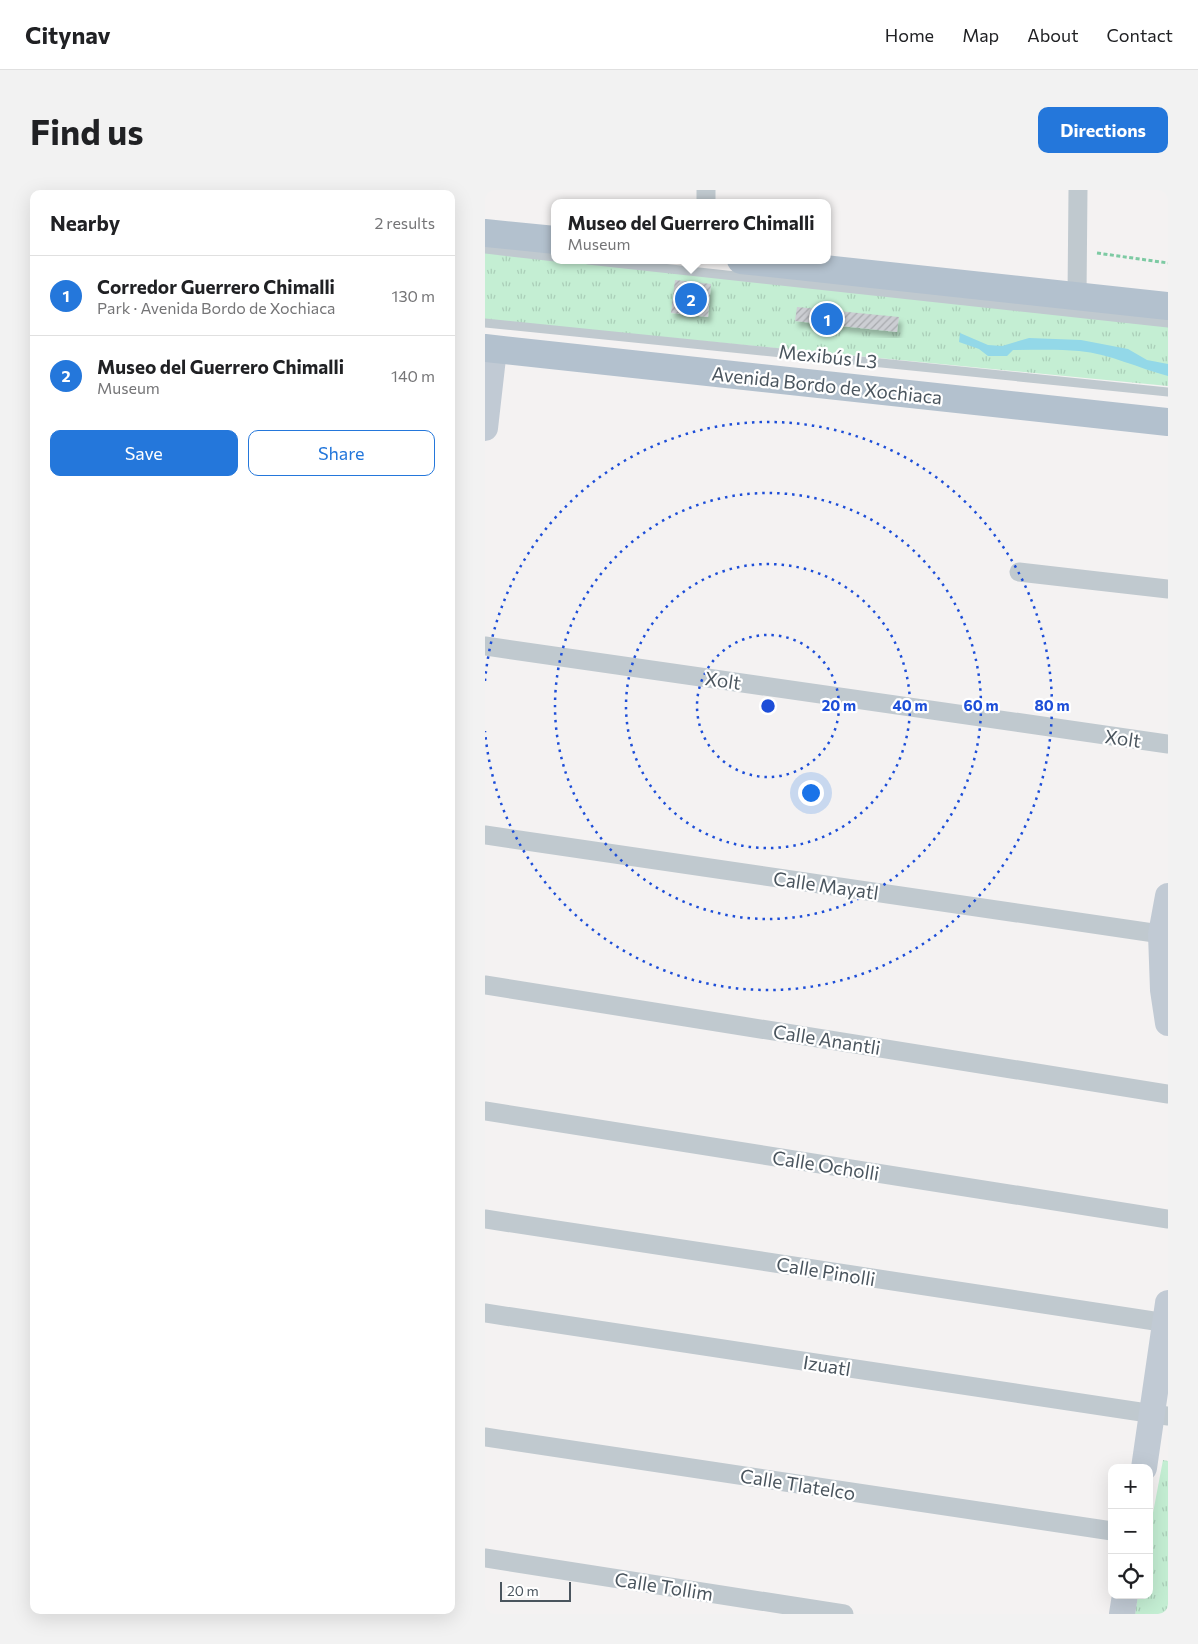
<!DOCTYPE html>
<html lang="en">
<head>
<meta charset="utf-8">
<style>
	:root { --surface:#fff; --page:#f2f2f2; --text:#202124; --muted:#757577; --line:#e0e0e0; --accent:#2477db }
	body { margin:0; font-family:Commissioner,sans-serif; background:var(--page); color:var(--text) }
	.controls { position:absolute; right:15px; bottom:15px; display:grid; overflow:hidden; border-radius:10px; box-shadow:0 5px 20px #0002 }
	.controls button { width:45px; height:45px; display:grid; place-items:center; padding:0; border:0; border-bottom:1px solid var(--line); background:var(--surface); color:var(--text); font:25px sans-serif }
	.scale { position:absolute; left:15px; bottom:12px; width:71px; box-sizing:border-box; padding-left:5px; border:2px solid #4a555e; border-top:0; font-size:14px; line-height:18px; white-space:nowrap; color:#4a555e; -webkit-text-stroke:4px #fff; paint-order:stroke }
	.you { position:absolute; left:325px; top:602px; width:18px; height:18px; margin:-12px; border:4px solid #fff; border-radius:50%; background:#1a73e8; box-shadow:0 0 0 8px #1a73e833 }
	.badge { display:grid; place-items:center; width:32px; height:32px; border-radius:50%; background:var(--accent); color:#fff; font-size:16px; font-weight:700 }
	.pin { position:absolute; translate:-50% -50%; border:2px solid #fff; box-shadow:0 1px 5px #0006 }
	.popup { position:absolute; left:66px; top:9px; width:280px; height:65px; box-sizing:border-box; display:grid; place-content:center; border-radius:10px; background:var(--surface); filter:drop-shadow(0 1px 4px #0005); font-size:16px; white-space:nowrap; color:var(--muted) }
	.popup b { font-size:19px; color:var(--text) }
	.popup::after { content:''; position:absolute; left:50%; top:100%; margin-left:-10px; border:10px solid transparent; border-top-color:var(--surface) }
	.list { margin:0; padding:0; list-style:none }
	h2 { display:flex; justify-content:space-between; align-items:center; height:65px; margin:0; padding:0 20px; font-size:21px }
	h2 small { font-size:16px; font-weight:400; color:var(--muted) }
	.list li { display:grid; grid-template-columns:32px 1fr auto; gap:15px; align-items:center; box-sizing:border-box; height:80px; padding:0 20px; border-top:1px solid var(--line) }
	.list b { display:block; font-size:19px; white-space:nowrap }
	.list p { margin:0; font-size:16px; white-space:nowrap; color:var(--muted) }
	.list em { font-size:16px; font-style:normal; color:var(--muted) }
	.actions { display:flex; gap:10px; padding:15px 20px }
	.actions a { flex:1; padding:11px 0; border:1px solid var(--accent); border-radius:10px; text-align:center; font-size:18px; color:var(--accent) }
	.actions .main { background:var(--accent); color:#fff }
	.icon { flex:none; width:28px; height:28px; fill:none; stroke:currentColor; stroke-width:2; stroke-linecap:round; stroke-linejoin:round }
	.map { position:relative; flex:none; width:683px; height:1424px; overflow:hidden; border-radius:10px }
	header { display:flex; align-items:center; gap:30px; box-sizing:border-box; height:70px; padding:0 25px; background:var(--surface); border-bottom:1px solid var(--line) }
	header strong { font-size:24px }
	nav { display:flex; gap:28px; margin-inline-start:auto; font-size:18px }
	.intro { display:flex; align-items:center; justify-content:space-between; box-sizing:border-box; height:120px; padding:0 30px }
	h1 { margin:0; font-size:35px }
	.button { padding:12px 22px; border-radius:10px; background:var(--accent); color:#fff; font-size:18px; font-weight:700 }
	main { display:flex; gap:30px; padding:0 30px }
	aside { flex:1; background:var(--surface); border-radius:10px; box-shadow:0 5px 20px #0002 }
	.map>svg:first-child { display:block }
</style>
</head>
<body>
<header>
<strong>Citynav</strong>
<nav><a>Home</a><a>Map</a><a>About</a><a>Contact</a></nav>
</header>
<div class="intro"><h1>Find us</h1><a class="button">Directions</a></div>
<main>
<aside>
<h2>Nearby<small>2 results</small></h2>
<ul class="list">
<li><span class="badge">1</span><div><b>Corredor Guerrero Chimalli</b><p>Park · Avenida Bordo de Xochiaca</p></div><em>130 m</em></li>
<li><span class="badge">2</span><div><b>Museo del Guerrero Chimalli</b><p>Museum</p></div><em>140 m</em></li>
</ul>
<div class="actions"><a class="main">Save</a><a>Share</a></div>
</aside>
<div class="map">
<svg width="683" height="1424" viewBox="0 0 683 1424">
	<defs>
		<pattern id="park-tufts" width="24" height="20" patternUnits="userSpaceOnUse" patternTransform="scale(1.25)"><rect width="24" height="20" fill="#c4eed3"/><path d="M3 7l-1-3M5 7V3M7 7l1-3M15 17l-1-3M17 17v-4M19 17l1-3" fill="none" stroke="#aaceb8"/></pattern>
		<pattern id="building-hatch" width="6" height="6" patternUnits="userSpaceOnUse" patternTransform="scale(1.25)"><rect width="6" height="6" fill="#ccced3"/><path d="M-1 1l2-2M0 6l6-6M5 7l2-2" fill="none" stroke="#a8aaae"/></pattern>
		<filter id="shadow"><feDropShadow dx="3" dy="5.5" stdDeviation="2.5" flood-color="#0004"/></filter>
	</defs>
	<rect width="100%" height="100%" fill="#f4f2f2"/>
	<g fill="url(#park-tufts)">
		<polygon points="0,62 70,70 103,70 683,127 683,196 0,130"/>
		<polygon points="678,1270 683,1271 683,1424 650,1424 653,1405 664,1405 664,1344"/>
	</g>
	<path fill="#93d8e8" d="M475,143L503,155L517,156L544,148L596,150L643,159L662,170L683,174V186C653,178 625,164 594,161C573,159 550,160 528,160L522,166H503L494,159L474,152Z"/>
	<g fill="url(#building-hatch)" filter="url(#shadow)">
		<polygon points="190,90 226,94 223,127 186,123"/>
		<polygon points="312,117 414,127 412,142 310,131"/>
	</g>
	<g fill="none" stroke-linecap="round" stroke-linejoin="round">
		<polyline stroke="#7dcaa3" stroke-width="3" stroke-dasharray="4 2.5" stroke-linecap="butt" points="612,63 683,73"/>
		<g stroke="#c0c9cf" stroke-width="9">
			<polyline points="0,59 70,67"/>
			<polyline points="103,70 683,133"/>
			<polyline points="0,133 683,202"/>
		</g>
		<g stroke="#c0c9cf" stroke-width="19">
			<polyline points="221,13 221,0"/>
			<polyline points="592,106 593,0"/>
			<polyline points="534,382 683,399"/>
			<polyline points="0,456 683,554"/>
			<polyline points="0,645 683,745"/>
			<polyline points="0,795 683,904"/>
			<polyline points="0,921 683,1029"/>
			<polyline points="0,1029 683,1133"/>
			<polyline points="0,1123 683,1226"/>
			<polyline points="0,1247 627,1341"/>
			<polyline points="0,1368 359,1424"/>
		</g>
		<g stroke="#c1cad4" stroke-width="26">
			<polyline points="0,238 9,159"/>
			<polyline points="683,706 676,744 678,800 683,833"/>
			<polyline points="659,1278 683,1113"/>
			<polyline points="637,1424 640,1405"/>
		</g>
		<g stroke="#b3c1ce" stroke-width="28">
			<polyline points="0,43 70,50"/>
			<polyline points="256,70 683,116"/>
			<polyline points="0,158 683,232"/>
		</g>
	</g>
	<g fill="none" stroke="#1d4ed8" stroke-width="2.5" stroke-dasharray="2.5 5">
		<circle cx="283" cy="516" r="71"/>
		<circle cx="283" cy="516" r="142"/>
		<circle cx="283" cy="516" r="213"/>
		<path d="M0 491A284 284 0 1 1 0 541"/>
	</g>
	<g text-anchor="middle" dominant-baseline="central" stroke-width="4.5" stroke-linejoin="round" paint-order="stroke">
		<g font-size="19" fill="#4a555e" stroke="#fff">
			<text transform="translate(343 166) rotate(6)">Mexibús L3</text>
			<text transform="translate(342 195) rotate(6)">Avenida Bordo de Xochiaca</text>
			<text transform="translate(238 490) rotate(8)">Xolt</text>
			<text transform="translate(638 548) rotate(8)">Xolt</text>
			<text transform="translate(341 695) rotate(8)">Calle Mayatl</text>
			<text transform="translate(342 849) rotate(9)">Calle Anantli</text>
			<text transform="translate(341 975) rotate(9)">Calle Ocholli</text>
			<text transform="translate(341 1081) rotate(9)">Calle Pinolli</text>
			<text transform="translate(342 1175) rotate(9)">Izuatl</text>
			<text transform="translate(313 1294) rotate(9)">Calle Tlatelco</text>
			<text transform="translate(179 1396) rotate(9)">Calle Tollim</text>
		</g>
	</g>
	<circle cx="283" cy="516" r="8" fill="#1d4ed8" stroke="#fff" stroke-width="2.5"/>
	<g font-size="15" text-anchor="middle" font-weight="bold" fill="#1d4ed8" stroke="#fff" stroke-width="4.5" stroke-linejoin="round" paint-order="stroke">
		<text x="354" y="521">20 m</text>
		<text x="425" y="521">40 m</text>
		<text x="496" y="521">60 m</text>
		<text x="567" y="521">80 m</text>
	</g>
</svg>
<div class="controls">
<button>+</button>
<button>−</button>
<button><svg class="icon" aria-label="locate" viewBox="0 0 24 24"><circle cx="12" cy="12" r="6"/><path d="M12 2v4M12 18v4M2 12h4M18 12h4"/></svg></button>
</div>
<div class="scale">20 m</div>
<div class="you"></div>
<div class="pin badge" style="left:342px;top:129px">1</div>
<div class="pin badge" style="left:206px;top:109px">2</div>
<div class="popup"><b>Museo del Guerrero Chimalli</b>Museum</div>
</div>
</main>
</body>
</html>
